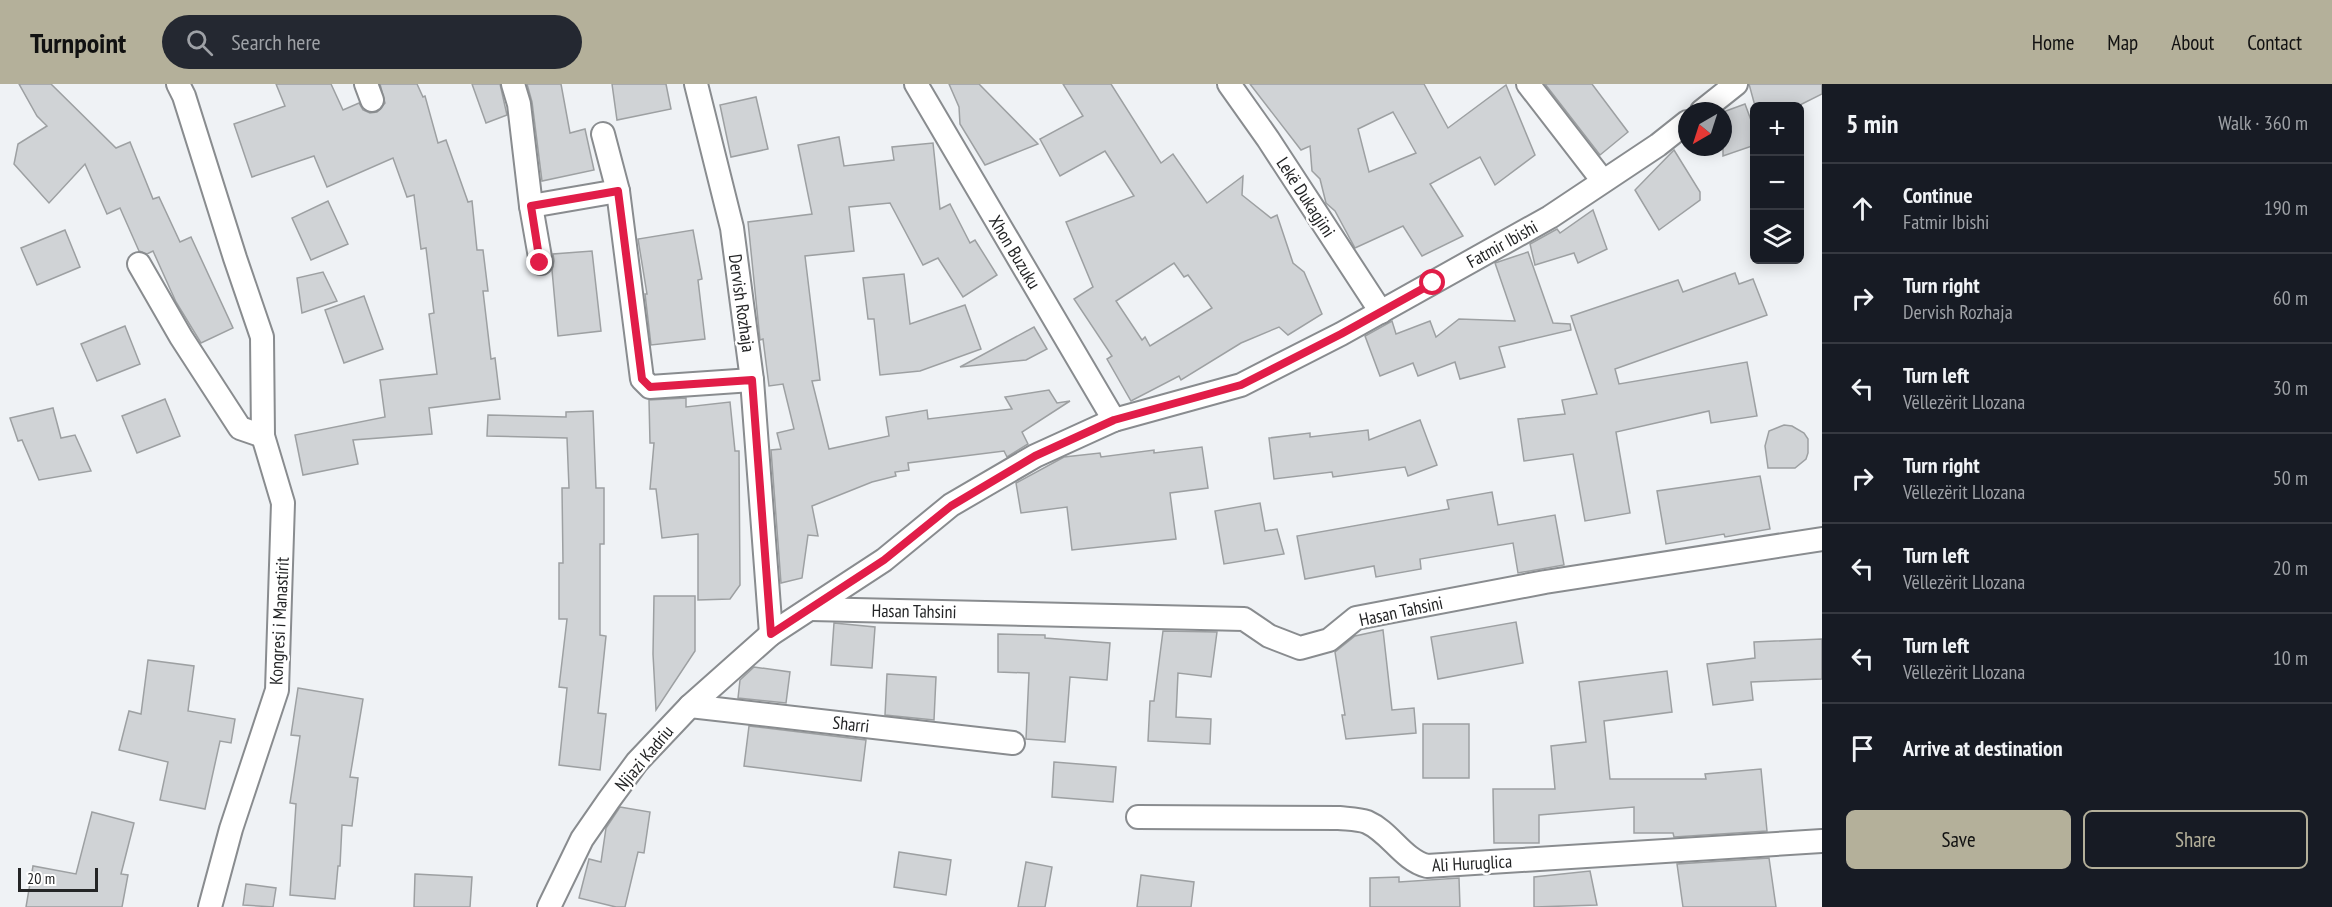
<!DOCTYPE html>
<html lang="en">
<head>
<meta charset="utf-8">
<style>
	:root { --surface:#171b24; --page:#242831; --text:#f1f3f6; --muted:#9ea1a6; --line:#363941; --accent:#b4b09a }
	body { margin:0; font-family:"PT Sans Narrow",sans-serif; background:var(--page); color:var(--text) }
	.controls { position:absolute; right:18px; top:18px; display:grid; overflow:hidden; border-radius:9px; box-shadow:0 3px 15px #0003 }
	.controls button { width:54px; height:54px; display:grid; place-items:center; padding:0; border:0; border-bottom:2px solid var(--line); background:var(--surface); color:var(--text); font:30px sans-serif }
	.compass { position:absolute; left:1678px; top:18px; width:54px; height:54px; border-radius:50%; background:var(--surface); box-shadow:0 3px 15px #0003; rotate:219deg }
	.scale { position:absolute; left:18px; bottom:15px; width:80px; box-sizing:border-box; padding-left:6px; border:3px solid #242526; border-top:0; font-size:16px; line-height:21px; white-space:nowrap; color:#242526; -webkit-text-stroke:4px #fff; paint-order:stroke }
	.stop { position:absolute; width:18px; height:18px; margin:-14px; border:4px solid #e11d48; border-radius:50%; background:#fff }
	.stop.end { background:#e11d48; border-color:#fff; box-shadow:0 2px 6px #0008 }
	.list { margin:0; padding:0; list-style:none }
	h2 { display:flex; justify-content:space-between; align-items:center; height:78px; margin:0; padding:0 24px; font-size:26px }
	h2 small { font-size:20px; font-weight:400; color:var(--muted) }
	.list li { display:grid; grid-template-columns:39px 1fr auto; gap:18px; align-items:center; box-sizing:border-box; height:90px; padding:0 24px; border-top:2px solid var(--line) }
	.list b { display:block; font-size:22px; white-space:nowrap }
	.list p { margin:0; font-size:20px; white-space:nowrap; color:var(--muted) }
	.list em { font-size:20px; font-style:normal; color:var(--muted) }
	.actions { display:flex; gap:12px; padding:18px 24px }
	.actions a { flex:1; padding:14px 0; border:2px solid var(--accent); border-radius:9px; text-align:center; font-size:21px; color:var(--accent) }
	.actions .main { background:var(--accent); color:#111 }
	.icon { flex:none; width:33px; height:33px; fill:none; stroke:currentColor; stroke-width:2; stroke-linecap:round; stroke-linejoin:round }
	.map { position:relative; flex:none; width:1822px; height:823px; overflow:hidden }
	header { display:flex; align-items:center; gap:36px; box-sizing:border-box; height:84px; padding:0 30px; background:var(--accent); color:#111 }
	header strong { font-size:28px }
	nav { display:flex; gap:33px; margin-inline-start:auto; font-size:21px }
	.search { width:420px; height:54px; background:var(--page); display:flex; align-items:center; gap:15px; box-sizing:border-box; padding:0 21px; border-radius:33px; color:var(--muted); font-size:22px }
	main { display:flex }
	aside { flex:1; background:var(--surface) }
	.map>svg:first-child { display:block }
</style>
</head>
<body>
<header>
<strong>Turnpoint</strong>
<div class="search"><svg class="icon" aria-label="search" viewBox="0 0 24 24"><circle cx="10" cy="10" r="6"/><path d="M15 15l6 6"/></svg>Search here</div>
<nav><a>Home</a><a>Map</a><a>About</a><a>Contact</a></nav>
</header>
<main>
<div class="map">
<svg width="1822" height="823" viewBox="0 0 1822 823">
	<rect width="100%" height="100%" fill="#eff2f5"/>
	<g fill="#d0d3d6" stroke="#9da0a2" stroke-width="1.5" fill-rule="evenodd">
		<polygon points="19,0 51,0 116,64 130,58 153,115 159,113 180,158 191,153 233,244 201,259 176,218 153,167 147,170 139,167 120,124 107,130 85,80 49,119 14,80 18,60 47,42 37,32"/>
		<polygon points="276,0 331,0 343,26 359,19 363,26 370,29 377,28 385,19 380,0 417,0 423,13 425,12 438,59 446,56 468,118 472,117 477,166 483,166 488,207 483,207 491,275 495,274 500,315 429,324 432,350 353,356 358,380 303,391 295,351 385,333 380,296 437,290 429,230 434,229 426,164 421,165 414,111 407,113 393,74 327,103 314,72 252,93 234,40 285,22"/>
		<polygon points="472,0 500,0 507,31 486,39"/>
		<polygon points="527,0 561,0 570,49 585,45 594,86 542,97 532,18"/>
		<polygon points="612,0 666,0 671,25 617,36"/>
		<polygon points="949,0 979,0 1038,60 985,81 960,40 959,23"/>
		<path d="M1063,0H1111L1161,79L1173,70L1207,119L1243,92L1242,111L1271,134L1277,131L1293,179L1304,188L1322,230L1288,251L1279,243L1241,259L1181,296L1179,292L1131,317L1107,275L1112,272L1074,215L1093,203L1066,138L1134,112L1105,67L1060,92L1040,55L1083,32ZM1174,179L1184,193L1188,191L1212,224L1150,262L1145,253L1142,256L1116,217Z"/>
		<path d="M1250,0H1424L1448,44L1506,1L1535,71L1495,101L1480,73L1430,100L1463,152L1422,172L1403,142L1355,164L1335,127L1326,119L1320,95L1312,87L1310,62L1301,66ZM1393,28L1416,69L1369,88L1358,45Z"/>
		<polygon points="1545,0 1592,0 1628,48 1600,71"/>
		<polygon points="1749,0 1822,0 1822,10 1798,22 1755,22"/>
		<polygon points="756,13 768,65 731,73 720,21"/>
		<polygon points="1745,20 1755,47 1755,61 1723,72 1723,28"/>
		<polygon points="839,53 844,82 894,76 892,63 933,59 940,125 950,120 970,159 975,156 997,191 963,213 938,174 923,181 890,119 849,123 854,167 805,172 820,296 812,297 829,365 889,352 886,333 927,326 928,335 1012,325 1005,313 1049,306 1057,319 1070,317 1022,348 1028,360 1007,373 1004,367 908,379 909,386 895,388 896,392 872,398 812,422 818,452 808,451 802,494 781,499 771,366 781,365 777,349 794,345 783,300 769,302 763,255 760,256 748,138 812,130 798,61"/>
		<polygon points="1674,66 1700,108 1700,116 1659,146 1635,106"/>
		<polygon points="328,117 348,160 311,176 292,134"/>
		<polygon points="1593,126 1607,165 1578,179 1574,169 1535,181 1530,160 1557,145 1560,149"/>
		<polygon points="65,146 80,183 37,201 21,164"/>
		<polygon points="693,146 702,195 698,196 705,255 651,261 645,210 647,210 638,155"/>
		<polygon points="592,167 601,247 558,252 552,186 554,177 553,170"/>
		<polygon points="1528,168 1553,239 1570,240 1571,246 1499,263 1505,283 1460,295 1455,278 1418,292 1413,279 1380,292 1365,252 1392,237 1396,250 1430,237 1436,253 1459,235 1515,237 1495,179"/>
		<polygon points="323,188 337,217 302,229 297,194"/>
		<polygon points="1735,189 1739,200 1753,195 1767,231 1615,285 1619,300 1747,278 1757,332 1711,339 1709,327 1616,348 1630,429 1585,437 1573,370 1524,377 1518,335 1565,330 1562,316 1597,310 1571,232 1678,196 1683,208"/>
		<polygon points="904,190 910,240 965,221 981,265 920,287 880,291 874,235 868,235 863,194"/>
		<polygon points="364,212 383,265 344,279 325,226"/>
		<polygon points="125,242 140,280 97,297 81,260"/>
		<polygon points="1034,243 1047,265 1026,276 960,283"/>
		<polygon points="686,314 686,323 730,318 735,367 739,367 740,501 730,515 698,516 698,450 662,454 656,405 650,405 654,359 650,359 649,316"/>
		<polygon points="165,315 180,352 137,369 122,332"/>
		<polygon points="53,324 61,354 75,351 91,387 39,396 22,356 18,357 10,334"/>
		<polygon points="593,327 596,404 604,404 604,460 600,460 600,551 606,552 598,629 606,630 600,686 559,681 567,604 559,603 567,535 559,535 559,479 563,479 562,404 569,404 567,354 487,352 488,331 566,333 566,328"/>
		<polygon points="1420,336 1437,381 1408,392 1405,383 1333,393 1332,388 1274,395 1269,354 1310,349 1310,353 1368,346 1369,356"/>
		<polygon points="1784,341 1792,342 1804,349 1808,355 1808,369 1806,375 1795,384 1768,384 1765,362 1769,347"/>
		<polygon points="1202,363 1208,404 1170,409 1176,455 1072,466 1067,423 1021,429 1016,399 1064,373 1100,369 1101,373 1154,366 1154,369"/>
		<polygon points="1760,392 1770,445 1725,453 1724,450 1666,460 1657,407"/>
		<polygon points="1492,408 1498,441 1555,431 1564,481 1518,489 1513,459 1420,475 1421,485 1376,493 1374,482 1305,495 1297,452 1449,425 1447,416"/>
		<polygon points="1260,419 1265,447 1277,445 1284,470 1224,480 1215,427"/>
		<polygon points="654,512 695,512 695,567 656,626 653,570"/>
		<polygon points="1516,538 1523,579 1438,595 1431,553"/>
		<polygon points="834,539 875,543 872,584 831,581"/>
		<polygon points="1383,546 1392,626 1414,624 1416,649 1346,655 1342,631 1345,631 1335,568 1355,552"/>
		<polygon points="1163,547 1217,548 1211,593 1178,589 1176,633 1211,635 1210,660 1148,657 1150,617 1154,617"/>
		<polygon points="998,550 1045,551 1045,554 1110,559 1107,596 1070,593 1065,658 1026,655 1029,589 998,588"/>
		<polygon points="1822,555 1822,595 1751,598 1753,616 1713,621 1707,580 1755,574 1754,558"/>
		<polygon points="148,576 194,582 188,627 235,635 231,659 220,657 205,725 160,716 168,678 119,666 129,627 141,630"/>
		<polygon points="754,583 790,588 786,619 738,614 740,596"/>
		<polygon points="1667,587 1672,628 1604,637 1610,695 1706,695 1705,690 1761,685 1767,747 1674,753 1673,749 1634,749 1634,723 1539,731 1539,759 1494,759 1493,705 1555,705 1551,662 1586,658 1579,598"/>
		<polygon points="887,590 936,593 934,636 885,631"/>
		<polygon points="298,604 363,615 350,693 358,694 352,742 342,741 340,782 338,782 335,815 290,811 296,720 290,719 300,652 291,651"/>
		<rect x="1423" y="640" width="46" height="54"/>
		<polygon points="749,642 866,656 861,697 744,682"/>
		<polygon points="1054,678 1116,683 1113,718 1052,713"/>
		<polygon points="620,723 650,728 644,769 638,768 625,823 616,823 579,814 589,775 601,778 606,744"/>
		<polygon points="92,728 134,739 121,790 128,791 122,823 26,823 33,782 76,790"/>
		<polygon points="899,768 951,776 946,811 894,803"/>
		<polygon points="1769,774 1776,823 1683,823 1677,780"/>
		<polygon points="1026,778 1052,783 1045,823 1018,823"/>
		<polygon points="1590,787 1597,821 1534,823 1534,793"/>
		<polygon points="415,790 472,793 470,823 414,823"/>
		<polygon points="1141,791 1194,798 1191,823 1137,823"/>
		<polygon points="1399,793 1399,798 1459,794 1460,823 1370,823 1370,794"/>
		<polygon points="246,800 276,804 273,823 243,821"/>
	</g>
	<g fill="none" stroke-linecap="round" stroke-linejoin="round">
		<defs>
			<g id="street">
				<polyline points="178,0 184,12 235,174 262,253 263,352 283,419 277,606 231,745 210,823"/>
				<polyline points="366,0 372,16"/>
				<polyline points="513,0 519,20 531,122 541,179"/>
				<polyline points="696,0 732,144 752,296 771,550"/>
				<polyline points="916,0 1114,336"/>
				<polyline points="1229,0 1268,55 1381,228"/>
				<polyline points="1528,0 1603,97"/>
				<polyline points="1702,27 1736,0"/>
				<polyline points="603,50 618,107 642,295 650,303 752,296"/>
				<polyline points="531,122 618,107"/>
				<polyline points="139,180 181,253 240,344 263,352"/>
				<polyline points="811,525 1244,535 1269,552 1300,564 1329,556 1356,534 1545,498 1822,455"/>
				<polyline points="690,622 1013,659"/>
				<path d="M1138,733L1339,734C1348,735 1359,735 1367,738C1390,748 1403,776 1427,782L1822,757"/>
				<polyline points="549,823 582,755 609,716 637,678 690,622 771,550 884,476 951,421 1035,372 1114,336 1241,301 1341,250 1550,133 1658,61 1687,38"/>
			</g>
		</defs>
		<use href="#street" stroke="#898c8f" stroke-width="26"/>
		<use href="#street" stroke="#fff" stroke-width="22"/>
	</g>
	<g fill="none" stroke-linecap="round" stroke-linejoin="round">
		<polyline stroke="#e11d48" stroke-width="8" points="540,179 531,122 618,107 642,295 650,303 752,296 771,550 884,476 951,422 1035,372 1114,336 1241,301 1341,250 1433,199"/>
	</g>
	<g text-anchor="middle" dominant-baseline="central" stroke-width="5" stroke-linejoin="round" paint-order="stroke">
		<g font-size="18" fill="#242526" stroke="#fff">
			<text transform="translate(1306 113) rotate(57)">Lekë Dukagjini</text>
			<text transform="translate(1502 160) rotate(-29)">Fatmir Ibishi</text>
			<text transform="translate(1015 168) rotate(59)">Xhon Buzuku</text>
			<text transform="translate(742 219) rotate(82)">Dervish Rozhaja</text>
			<text transform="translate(914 527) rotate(1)">Hasan Tahsini</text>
			<text transform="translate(1401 527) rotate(-12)">Hasan Tahsini</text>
			<text transform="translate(279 537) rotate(-87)">Kongresi i Manastirit</text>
			<text transform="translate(851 640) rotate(6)">Sharri</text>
			<text transform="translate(644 674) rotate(-50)">Njiazi Kadriu</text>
			<text transform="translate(1472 779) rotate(-3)">Ali Huruglica</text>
		</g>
	</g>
</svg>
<div class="controls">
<button>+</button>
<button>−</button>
<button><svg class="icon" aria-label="layers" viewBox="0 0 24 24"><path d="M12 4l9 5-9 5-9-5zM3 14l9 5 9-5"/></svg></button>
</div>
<svg class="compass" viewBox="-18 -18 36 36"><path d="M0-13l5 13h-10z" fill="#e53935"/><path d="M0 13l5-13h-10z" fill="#9ea1a6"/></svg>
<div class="scale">20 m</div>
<div class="stop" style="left:1433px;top:199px"></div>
<div class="stop end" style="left:540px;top:179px"></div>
</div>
<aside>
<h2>5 min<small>Walk · 360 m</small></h2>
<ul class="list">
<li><svg class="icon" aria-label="ahead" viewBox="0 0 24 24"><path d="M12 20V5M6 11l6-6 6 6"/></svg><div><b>Continue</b><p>Fatmir Ibishi</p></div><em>190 m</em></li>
<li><svg class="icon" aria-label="right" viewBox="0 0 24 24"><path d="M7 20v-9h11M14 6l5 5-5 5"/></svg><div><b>Turn right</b><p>Dervish Rozhaja</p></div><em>60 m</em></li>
<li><svg class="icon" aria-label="left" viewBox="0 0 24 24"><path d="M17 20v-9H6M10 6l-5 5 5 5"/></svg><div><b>Turn left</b><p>Vëllezërit Llozana</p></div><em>30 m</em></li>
<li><svg class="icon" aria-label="right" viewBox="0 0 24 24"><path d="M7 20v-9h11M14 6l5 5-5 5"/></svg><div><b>Turn right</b><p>Vëllezërit Llozana</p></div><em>50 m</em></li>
<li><svg class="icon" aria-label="left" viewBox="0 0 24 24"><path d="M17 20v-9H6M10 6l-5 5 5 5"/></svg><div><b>Turn left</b><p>Vëllezërit Llozana</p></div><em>20 m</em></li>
<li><svg class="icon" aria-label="left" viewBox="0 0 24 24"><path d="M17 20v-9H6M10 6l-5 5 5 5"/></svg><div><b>Turn left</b><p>Vëllezërit Llozana</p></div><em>10 m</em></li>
<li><svg class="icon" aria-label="arrive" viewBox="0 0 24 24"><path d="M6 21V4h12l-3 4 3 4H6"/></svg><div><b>Arrive at destination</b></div></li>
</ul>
<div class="actions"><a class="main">Save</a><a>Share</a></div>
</aside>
</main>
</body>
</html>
